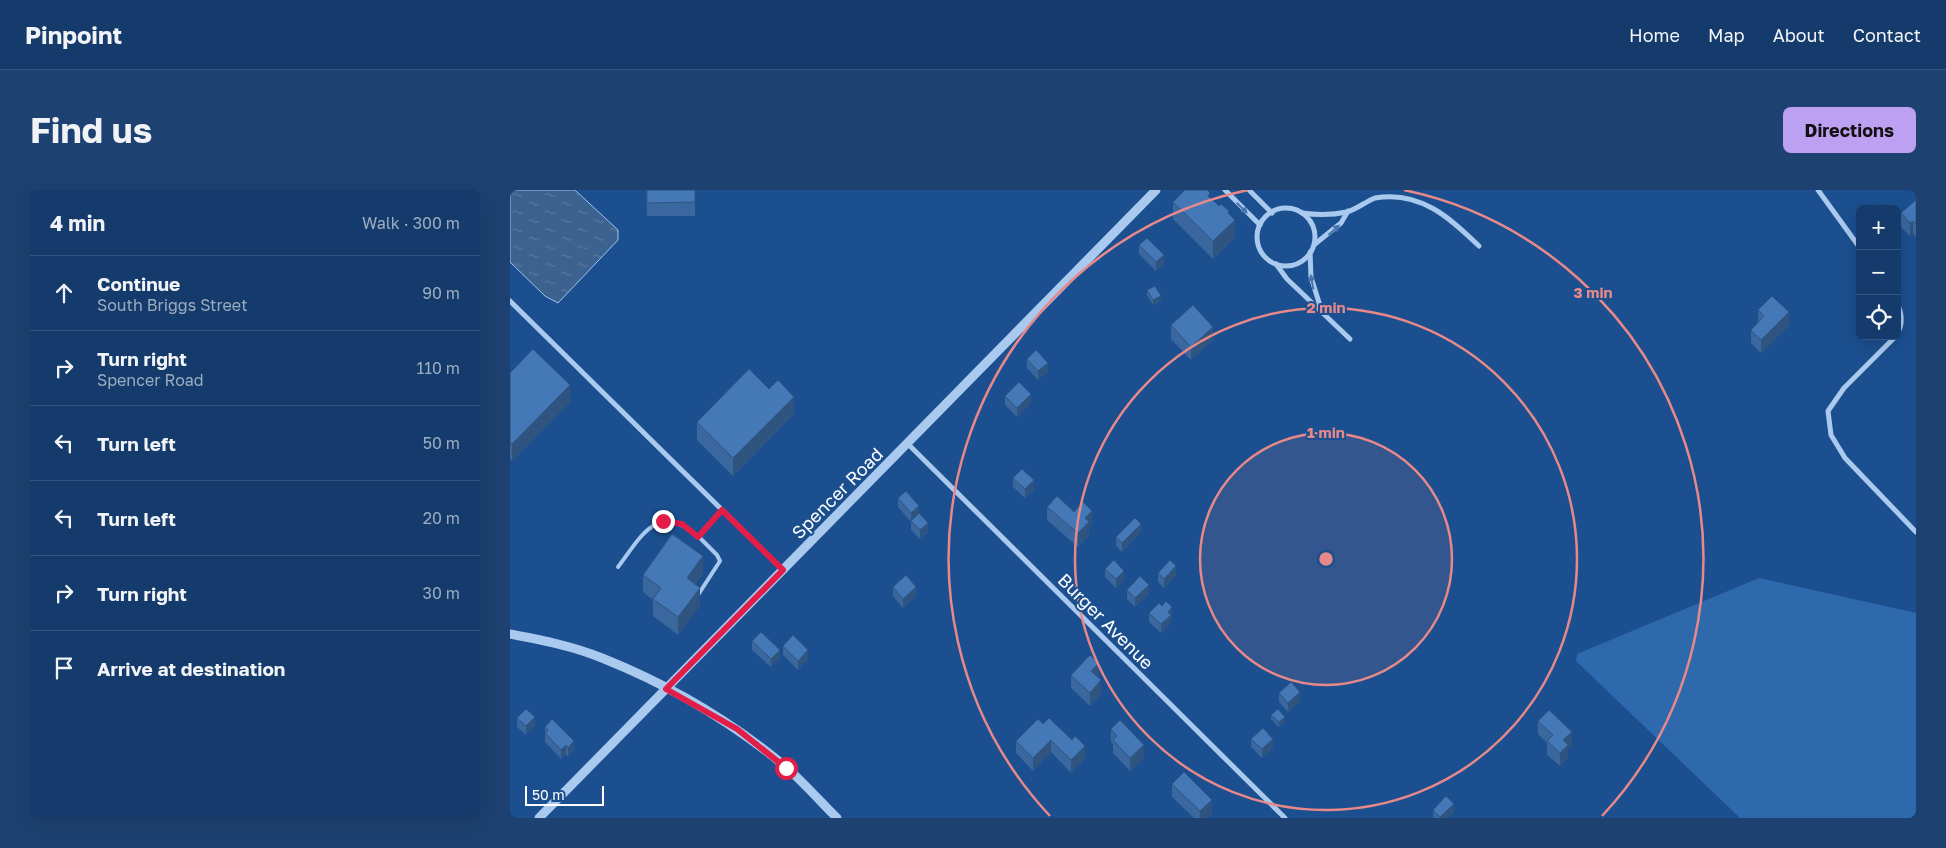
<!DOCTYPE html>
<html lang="en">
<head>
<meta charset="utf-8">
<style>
	:root { --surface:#143b6b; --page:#1d4271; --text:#f1f3f6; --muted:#9dadc1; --line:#33557e; --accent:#bca0f2 }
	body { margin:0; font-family:"Golos Text",sans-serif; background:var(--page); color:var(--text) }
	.controls { position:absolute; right:15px; top:15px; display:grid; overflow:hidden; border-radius:8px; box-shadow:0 5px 20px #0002 }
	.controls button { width:45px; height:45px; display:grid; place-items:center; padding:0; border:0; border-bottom:1px solid var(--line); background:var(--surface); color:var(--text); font:25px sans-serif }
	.scale { position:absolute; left:15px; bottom:12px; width:79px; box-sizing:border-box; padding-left:5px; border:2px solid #fff; border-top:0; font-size:14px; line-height:18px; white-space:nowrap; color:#fff; -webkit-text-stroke:4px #1b4f8f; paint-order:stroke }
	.stop { position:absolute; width:15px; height:15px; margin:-11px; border:4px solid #e11d48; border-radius:50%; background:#fff }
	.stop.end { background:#e11d48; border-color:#fff; box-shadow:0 1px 5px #0008 }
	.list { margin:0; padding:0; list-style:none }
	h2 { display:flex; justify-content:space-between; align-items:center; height:65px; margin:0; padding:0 20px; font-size:21px }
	h2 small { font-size:16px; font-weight:400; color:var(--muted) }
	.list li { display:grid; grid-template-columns:32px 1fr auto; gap:15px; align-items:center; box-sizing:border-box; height:75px; padding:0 20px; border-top:1px solid var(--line) }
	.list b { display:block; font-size:19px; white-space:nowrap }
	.list p { margin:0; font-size:16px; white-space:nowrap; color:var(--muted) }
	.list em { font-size:16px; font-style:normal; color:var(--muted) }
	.icon { flex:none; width:28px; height:28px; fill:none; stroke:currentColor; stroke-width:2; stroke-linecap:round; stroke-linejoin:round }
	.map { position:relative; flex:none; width:1406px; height:628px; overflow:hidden; border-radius:8px }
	header { display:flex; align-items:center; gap:30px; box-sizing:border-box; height:70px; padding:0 25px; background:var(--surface); border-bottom:1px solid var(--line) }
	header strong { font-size:24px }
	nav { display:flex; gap:28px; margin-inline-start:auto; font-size:18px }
	.intro { display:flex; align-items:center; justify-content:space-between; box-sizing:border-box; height:120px; padding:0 30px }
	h1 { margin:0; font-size:35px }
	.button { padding:12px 22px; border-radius:8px; background:var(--accent); color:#111; font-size:18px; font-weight:700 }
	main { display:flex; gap:30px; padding:0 30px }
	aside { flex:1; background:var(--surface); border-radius:8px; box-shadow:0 5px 20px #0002 }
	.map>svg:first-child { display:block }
</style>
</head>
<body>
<header>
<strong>Pinpoint</strong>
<nav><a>Home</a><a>Map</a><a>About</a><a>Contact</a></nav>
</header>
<div class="intro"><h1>Find us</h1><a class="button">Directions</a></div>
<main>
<aside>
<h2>4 min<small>Walk · 300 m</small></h2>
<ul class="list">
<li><svg class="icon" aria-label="ahead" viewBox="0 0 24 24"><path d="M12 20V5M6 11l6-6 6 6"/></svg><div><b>Continue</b><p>South Briggs Street</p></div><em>90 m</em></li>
<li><svg class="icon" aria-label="right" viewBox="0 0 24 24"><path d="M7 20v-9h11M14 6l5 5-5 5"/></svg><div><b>Turn right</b><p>Spencer Road</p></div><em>110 m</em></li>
<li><svg class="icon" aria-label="left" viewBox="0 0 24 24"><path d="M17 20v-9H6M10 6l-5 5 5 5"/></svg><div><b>Turn left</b></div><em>50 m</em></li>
<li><svg class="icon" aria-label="left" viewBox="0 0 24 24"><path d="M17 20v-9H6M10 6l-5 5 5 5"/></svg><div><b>Turn left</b></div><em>20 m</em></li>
<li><svg class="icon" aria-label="right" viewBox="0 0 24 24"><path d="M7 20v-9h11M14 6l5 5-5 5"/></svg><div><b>Turn right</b></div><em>30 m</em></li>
<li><svg class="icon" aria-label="arrive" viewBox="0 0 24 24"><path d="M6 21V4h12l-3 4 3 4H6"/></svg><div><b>Arrive at destination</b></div></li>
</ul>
</aside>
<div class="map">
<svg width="1406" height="628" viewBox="0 0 1406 628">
	<defs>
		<pattern id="water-ripples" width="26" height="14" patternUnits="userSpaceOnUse" patternTransform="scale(1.25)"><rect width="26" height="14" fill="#3c6290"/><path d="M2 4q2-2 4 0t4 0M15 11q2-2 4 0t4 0" fill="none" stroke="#597aa1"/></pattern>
	</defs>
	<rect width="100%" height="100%" fill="#1b4f8f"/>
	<polygon fill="#2e69ad" points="1249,388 1406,423 1406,628 1230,628 1066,471 1067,464"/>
	<polygon fill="url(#water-ripples)" stroke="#9cc4f0" points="0,0 65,0 108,40 108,50 48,113 35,106 0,72"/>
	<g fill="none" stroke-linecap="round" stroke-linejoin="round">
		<g stroke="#a9c9ee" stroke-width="4">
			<path d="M108,377C132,345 148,311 189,347"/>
			<polyline points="188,405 210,371 207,365 189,347 212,320"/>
		</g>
		<g stroke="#a9c9ee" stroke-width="5">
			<polyline points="715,0 750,35"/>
			<polyline points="739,0 762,23"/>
			<polyline points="1308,0 1350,58"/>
			<circle cx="776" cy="47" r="29"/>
			<path d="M792,23C806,25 823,25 837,22C847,19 855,12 865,8C910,0 940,28 969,56"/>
			<polyline points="805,54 831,33 838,21"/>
			<polyline points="800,62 801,87 811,119"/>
			<polyline points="766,74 777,89 840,149"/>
			<polyline points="0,111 273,380"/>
			<path d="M1387,113C1392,123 1393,134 1387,144"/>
			<polyline points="1386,146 1334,198 1318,221 1321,245 1335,268 1406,342"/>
			<polyline points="398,254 775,628"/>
		</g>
		<g stroke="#a9c9ee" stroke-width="9">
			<path d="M0,444C31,450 63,456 92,468C157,494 222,532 276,577C294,593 310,611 327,628"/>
			<polyline points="29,628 646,0"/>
		</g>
	</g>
	<g fill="#3a679d">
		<polygon points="136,0 185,0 185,26 137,26"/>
		<polygon points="700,8 709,16 719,24 725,47 703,69 663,29 663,12"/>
		<polygon points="1406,10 1406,47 1403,44 1400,46 1391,37 1391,23"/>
		<polygon points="629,55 654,74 646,81 629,64"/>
		<polygon points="637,100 651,111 643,115 637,105"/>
		<polygon points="1248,120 1279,135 1251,163 1241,153 1241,140 1248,133"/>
		<polygon points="661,135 703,150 681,170 661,149"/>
		<polygon points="517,169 538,181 528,190 517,178"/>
		<polygon points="0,183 60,212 2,271 0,269"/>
		<polygon points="259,199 284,224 223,286 187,250 187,232"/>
		<polygon points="495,206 521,213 507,227 495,215"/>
		<polygon points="503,288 524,299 515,308 503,297"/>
		<polygon points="388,308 409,324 418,342 410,349 401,340 401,332 388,317"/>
		<polygon points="537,317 564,322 582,334 579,337 579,345 568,357 537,330"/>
		<polygon points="631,342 612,362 606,356 606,347"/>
		<polygon points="595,379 614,390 606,398 595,387"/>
		<polygon points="648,383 666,385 654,398 648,392"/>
		<polygon points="193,384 185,394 190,415 168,445 143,426 143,410 133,402 133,385"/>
		<polygon points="383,397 406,406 393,418 383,406"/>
		<polygon points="617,400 639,404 625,417 617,409"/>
		<polygon points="639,423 662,426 661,427 661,433 651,443 639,432"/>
		<polygon points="242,451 270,468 261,477 242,460"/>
		<polygon points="273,456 298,469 288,480 273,465"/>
		<polygon points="561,485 589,486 588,487 591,504 580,516 561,498"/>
		<polygon points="769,503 790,511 778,522 769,512"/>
		<polygon points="761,525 775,531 769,537 761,529"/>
		<polygon points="7,528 25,536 16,545 7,537"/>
		<polygon points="1028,531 1062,555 1058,559 1058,568 1050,576 1037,565 1037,553 1028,544"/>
		<polygon points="533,534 575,568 561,583 541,562 523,581 506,563 506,551"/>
		<polygon points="35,537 64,560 58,567 56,564 51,569 35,552"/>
		<polygon points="601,539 634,568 620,581 603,563 603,554 601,552"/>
		<polygon points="741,549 763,558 752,568 741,557"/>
		<polygon points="662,594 702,623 697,628 684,628 662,607"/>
		<polygon points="923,620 944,623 938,628 923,628"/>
	</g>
	<g fill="#305480">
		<polygon points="719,21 719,35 725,30 725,47 703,69 703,51"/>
		<polygon points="1403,31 1403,44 1400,46 1400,33"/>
		<polygon points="654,65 654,74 646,81 646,72"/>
		<polygon points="651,106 651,111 643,115 643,110"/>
		<polygon points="1279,122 1279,135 1251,163 1251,150"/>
		<polygon points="703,137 703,150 681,170 681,157"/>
		<polygon points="538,173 538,181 528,190 528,181"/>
		<polygon points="60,195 60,212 2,271 2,254"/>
		<polygon points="521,204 521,213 507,227 507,218"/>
		<polygon points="284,207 284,224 223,286 223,268"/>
		<polygon points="524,290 524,299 515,308 515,299"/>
		<polygon points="409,316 409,325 401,332 401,323"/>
		<polygon points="582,321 582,334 579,337 579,345 568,357 568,343 575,328"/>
		<polygon points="418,333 418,342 410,349 410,340"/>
		<polygon points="631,334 631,342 612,362 612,353"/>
		<polygon points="193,366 193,384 177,406 177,388"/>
		<polygon points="666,376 666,385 654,398 654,389"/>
		<polygon points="614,381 614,390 606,398 606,389"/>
		<polygon points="639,395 639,404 625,417 625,408"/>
		<polygon points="406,397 406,406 393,418 393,409"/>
		<polygon points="190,398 190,415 168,445 168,427"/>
		<polygon points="662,417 662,426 661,427 661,433 651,443 651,434 658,422"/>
		<polygon points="270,460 270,468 261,477 261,469"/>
		<polygon points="298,460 298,469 288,480 288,471"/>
		<polygon points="589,473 589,486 581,494 581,481"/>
		<polygon points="591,490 591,504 580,516 580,503"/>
		<polygon points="790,502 790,511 778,522 778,513"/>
		<polygon points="25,527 25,536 16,545 16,536"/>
		<polygon points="775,527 775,531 769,537 769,532"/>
		<polygon points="1062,542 1062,555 1058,559 1058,568 1050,576 1050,563 1053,550"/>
		<polygon points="763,549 763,558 752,568 752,559"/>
		<polygon points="541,550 541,562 523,581 523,568"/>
		<polygon points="64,551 64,560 58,567 58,558"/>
		<polygon points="56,555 56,564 51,569 51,560"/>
		<polygon points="634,555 634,568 620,581 620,568"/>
		<polygon points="575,556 575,568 561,583 561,570"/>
		<polygon points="702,610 702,623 697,628 690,628 690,621"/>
		<polygon points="944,614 944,623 938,628 930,628"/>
	</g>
	<g fill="#4478b7" stroke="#305480">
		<polygon points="137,0 185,0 185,12 137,13"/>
		<polygon points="675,0 697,0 700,3 698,6 709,16 711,14 719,21 718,23 725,30 703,51 663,12"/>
		<polygon points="1406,10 1406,34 1403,31 1400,33 1391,23"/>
		<polygon points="637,48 654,65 646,72 629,55"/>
		<polygon points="645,96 651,106 643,110 637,100"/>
		<polygon points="1262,106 1279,122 1251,150 1241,140 1254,126 1248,120"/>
		<polygon points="683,115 703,137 681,157 661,135"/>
		<polygon points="23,159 60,195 2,254 0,252 0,183"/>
		<polygon points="526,160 538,173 528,181 517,169"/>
		<polygon points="239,179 259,199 268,190 284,207 223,268 187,232"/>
		<polygon points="509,192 521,204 507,218 495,206"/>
		<polygon points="512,279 524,290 515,299 503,288"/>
		<polygon points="396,301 409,316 401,323 388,308"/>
		<polygon points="547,306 564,322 573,312 582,321 575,328 579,332 568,343 537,317"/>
		<polygon points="409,323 418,333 410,340 401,331"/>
		<polygon points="625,328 631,334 612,353 606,347"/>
		<polygon points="162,344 193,366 177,388 190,398 168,427 143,409 151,398 133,385"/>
		<polygon points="604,370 614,381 606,389 595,379"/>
		<polygon points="660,370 666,376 654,389 648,383"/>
		<polygon points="396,385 406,397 393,409 383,397"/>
		<polygon points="630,386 639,395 625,408 617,400"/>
		<polygon points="656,411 662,417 658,422 661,425 651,434 639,423 649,413 652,416"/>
		<polygon points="251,442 270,460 261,469 242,451"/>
		<polygon points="283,445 298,460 288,471 273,456"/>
		<polygon points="580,465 589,473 581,481 591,490 580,503 561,485"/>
		<polygon points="781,492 790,502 778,513 769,503"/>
		<polygon points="16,519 25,527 16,536 7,528"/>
		<polygon points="768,519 775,527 769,532 761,525"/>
		<polygon points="1039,520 1062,542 1053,550 1058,555 1050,563 1037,551 1043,545 1028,531"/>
		<polygon points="539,528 562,550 565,546 575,556 561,570 541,550 523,568 506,551 528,529 533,534"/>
		<polygon points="42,529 64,551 58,558 56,555 51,560 35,543 38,540 35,537"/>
		<polygon points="610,530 634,555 620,568 603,550 607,546 601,539"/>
		<polygon points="753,538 763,549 752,559 741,549"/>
		<polygon points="674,582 702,610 690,621 662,594"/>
		<polygon points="936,606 944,614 930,627 923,620"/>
	</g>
	<defs><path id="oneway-solid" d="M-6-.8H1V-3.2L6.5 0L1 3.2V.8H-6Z" transform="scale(1.25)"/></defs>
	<g fill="#4674ac">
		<use href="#oneway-solid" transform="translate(732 18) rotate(45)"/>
		<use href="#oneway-solid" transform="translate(824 40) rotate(-42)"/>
		<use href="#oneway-solid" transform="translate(802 92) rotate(-100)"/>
	</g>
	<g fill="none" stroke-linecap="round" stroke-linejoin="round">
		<polyline stroke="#e11d48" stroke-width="6" points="153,331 172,334 188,347 212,320 273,380 156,499 227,539 276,578"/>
	</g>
	<circle cx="816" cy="369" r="126" fill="#e88989" fill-opacity=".12"/>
	<g fill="none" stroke="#e88989" stroke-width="2.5">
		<circle cx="816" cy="369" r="126"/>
		<circle cx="816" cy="369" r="251"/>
		<path d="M540 626A377 377 0 0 1 738 0M894 0A377 377 0 0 1 1092 626"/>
	</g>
	<g text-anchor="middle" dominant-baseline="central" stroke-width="4" stroke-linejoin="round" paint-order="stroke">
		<g font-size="18" fill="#fff" stroke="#1b4f8f">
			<text transform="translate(327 303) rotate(-45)">Spencer Road</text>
			<text transform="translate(596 431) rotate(45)">Burger Avenue</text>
		</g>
	</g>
	<circle cx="816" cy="369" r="8" fill="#e88989" stroke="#1b4f8f" stroke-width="2.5"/>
	<g font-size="15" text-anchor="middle" font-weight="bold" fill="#e88989" stroke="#1b4f8f" stroke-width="4" stroke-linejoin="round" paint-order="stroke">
		<text x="1083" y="108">3 min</text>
		<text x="816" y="123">2 min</text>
		<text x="816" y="248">1 min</text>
	</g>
</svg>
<div class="controls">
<button>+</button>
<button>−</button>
<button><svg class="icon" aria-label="locate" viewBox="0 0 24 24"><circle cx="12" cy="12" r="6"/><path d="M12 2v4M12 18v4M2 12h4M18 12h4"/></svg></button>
</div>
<div class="scale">50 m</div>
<div class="stop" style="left:276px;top:578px"></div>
<div class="stop end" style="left:153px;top:331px"></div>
</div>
</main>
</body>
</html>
